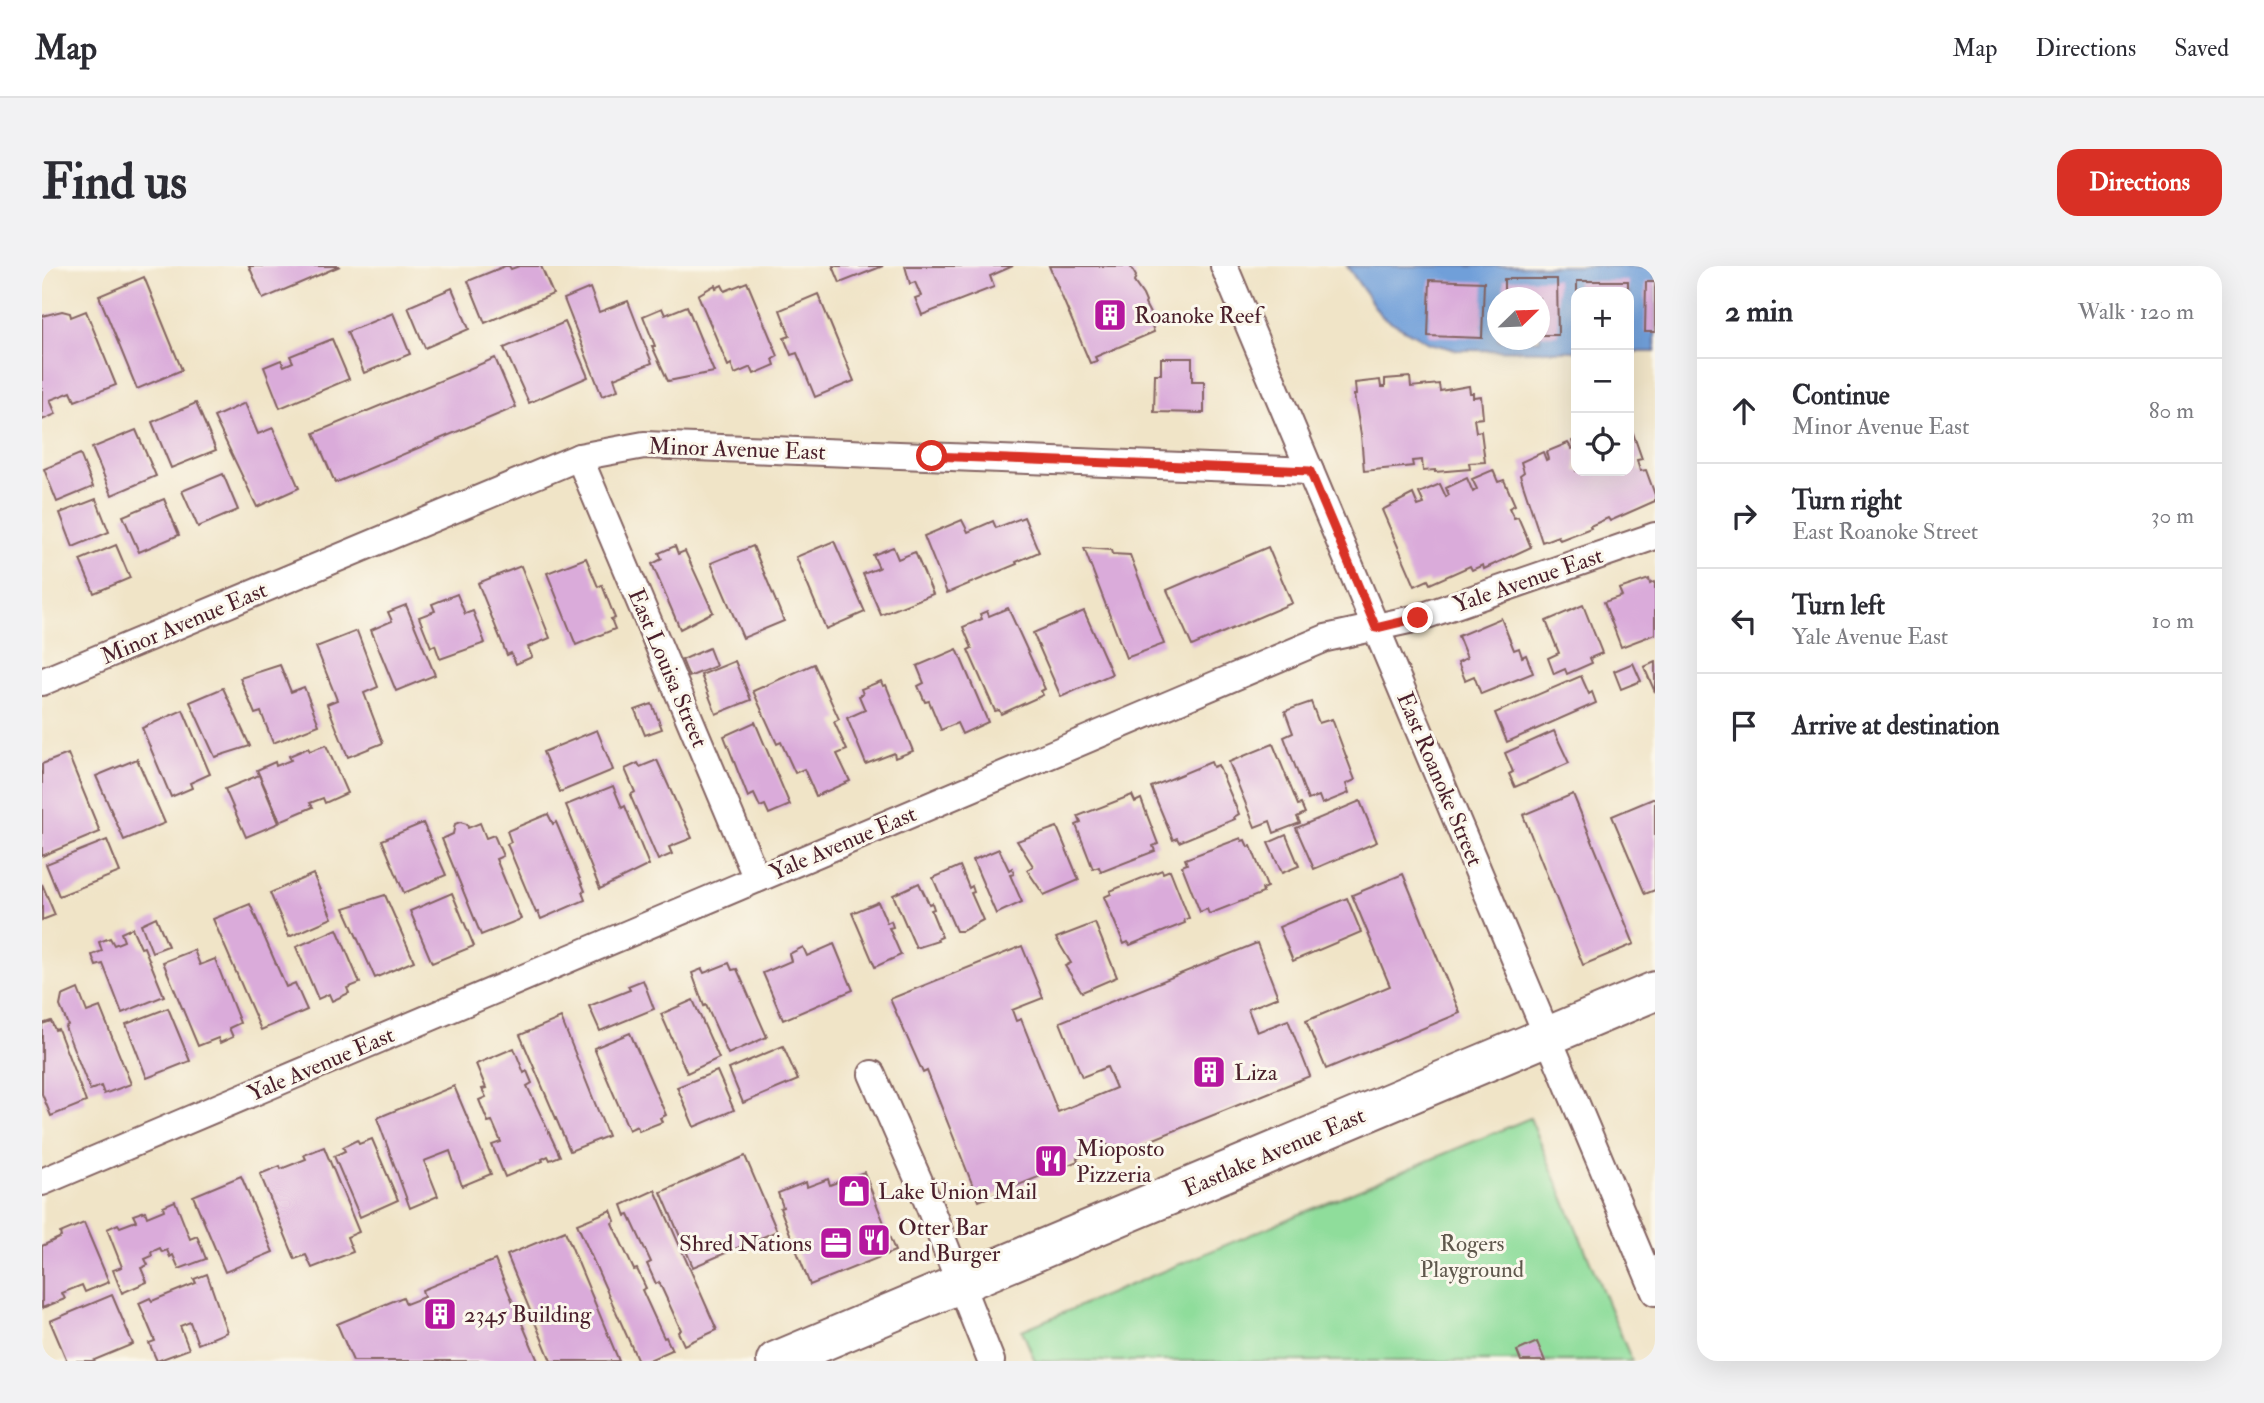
<!DOCTYPE html>
<html lang="en">
<head>
<meta charset="utf-8">
<style>
	:root { --surface:#fff; --page:#f2f2f3; --text:#2b2b33; --muted:#7c7c81; --line:#e1e1e2; --accent:#d93025 }
	body { margin:0; font-family:"IM FELL Double Pica",serif; background:var(--page); color:var(--text) }
	.controls { position:absolute; right:21px; top:21px; display:grid; overflow:hidden; border-radius:14px; box-shadow:0 7px 28px #0002 }
	.controls button { width:63px; height:63px; display:grid; place-items:center; padding:0; border:0; border-bottom:2px solid var(--line); background:var(--surface); color:var(--text); font:35px sans-serif }
	.compass { position:absolute; left:1445px; top:21px; width:63px; height:63px; border-radius:50%; background:var(--surface); box-shadow:0 7px 28px #0002; rotate:67deg }
	.stop { position:absolute; width:21px; height:21px; margin:-16px; border:5px solid #d93025; border-radius:50%; background:#fff }
	.stop.end { background:#d93025; border-color:#fff; box-shadow:0 2px 7px #0008 }
	.list { margin:0; padding:0; list-style:none }
	h2 { display:flex; justify-content:space-between; align-items:center; height:91px; margin:0; padding:0 28px; font-size:30px }
	h2 small { font-size:23px; font-weight:400; color:var(--muted) }
	.list li { display:grid; grid-template-columns:46px 1fr auto; gap:21px; align-items:center; box-sizing:border-box; height:105px; padding:0 28px; border-top:2px solid var(--line) }
	.list b { display:block; font-size:26px; white-space:nowrap }
	.list p { margin:0; font-size:23px; white-space:nowrap; color:var(--muted) }
	.list em { font-size:23px; font-style:normal; color:var(--muted) }
	.icon { flex:none; width:38px; height:38px; fill:none; stroke:currentColor; stroke-width:2; stroke-linecap:round; stroke-linejoin:round }
	.map { position:relative; flex:none; width:1613px; height:1095px; overflow:hidden; border-radius:21px }
	header { display:flex; align-items:center; gap:42px; box-sizing:border-box; height:98px; padding:0 35px; background:var(--surface); border-bottom:2px solid var(--line) }
	header strong { font-size:33px }
	nav { display:flex; gap:38px; margin-inline-start:auto; font-size:24px }
	.intro { display:flex; align-items:center; justify-content:space-between; box-sizing:border-box; height:168px; padding:0 42px }
	h1 { margin:0; font-size:49px }
	.button { padding:18px 32px; border-radius:21px; background:var(--accent); color:#fff; font-size:24px; font-weight:700 }
	main { display:flex; gap:42px; padding:0 42px }
	aside { flex:1; background:var(--surface); border-radius:21px; box-shadow:0 7px 28px #0002 }
	.map>svg:first-child { display:block }
</style>
</head>
<body>
<header>
<strong>Map</strong>
<nav><a>Map</a><a>Directions</a><a>Saved</a></nav>
</header>
<div class="intro"><h1>Find us</h1><a class="button">Directions</a></div>
<main>
<div class="map">
<svg width="1613" height="1095" viewBox="0 0 1613 1095">
	<rect width="100%" height="100%" fill="#fbf7ec"/>
	<filter id="ink" filterUnits="userSpaceOnUse"><feTurbulence type="fractalNoise" baseFrequency=".0143" numOctaves="2"/><feDisplacementMap in="SourceGraphic" scale="14" xChannelSelector="R" yChannelSelector="G"/><feConvolveMatrix kernelMatrix="1 2 1 2 8 2 1 2 1" color-interpolation-filters="sRGB"/></filter>
	<filter id="wash" filterUnits="userSpaceOnUse"><feTurbulence type="fractalNoise" baseFrequency=".00686" numOctaves="4" result="noise"/><feDisplacementMap in="SourceGraphic" scale="28" xChannelSelector="R" yChannelSelector="G"/><feGaussianBlur stdDeviation="1.57" result="paint"/><feColorMatrix in="noise" values="0 0 0 0 0 0 0 0 0 0 0 0 0 0 0 0 0 1.4 0 .05"/><feComposite in="paint" operator="in"/></filter>
	<g filter="url(#wash)">
		<rect width="100%" height="100%" fill="#f0e4c7"/>
		<polygon fill="#8fdd9b" stroke="#6c7e63" stroke-width="2" points="1488,852 1590,1095 993,1095 980,1064"/>
		<path fill="#709fd9" stroke="#5d5f82" stroke-width="2" fill-rule="evenodd" d="M1305,0H1613V86H1587V26H1534V85L1415,84L1387,77L1339,50ZM1456,32H1498V74H1456Z"/>
		<g id="blocks">
			<g fill="#daabda">
				<polygon points="207,0 298,0 221,33"/>
				<polygon points="463,0 467,0 469,3 477,0 499,0 511,28 443,57 426,15"/>
				<polygon points="791,0 841,0 798,17"/>
				<polygon points="863,0 971,0 948,10 952,21 880,49 873,32 879,30 873,16 868,18"/>
				<polygon points="1007,0 1088,0 1094,10 1092,16 1101,29 1104,36 1103,38 1113,57 1110,60 1112,66 1053,91 1055,95 1048,97"/>
				<polygon points="102,11 140,104 95,123 57,30"/>
				<polygon points="1462,13 1515,13 1516,69 1498,69 1498,32 1462,32"/>
				<polygon points="1388,14 1442,16 1440,72 1386,70"/>
				<rect x="1535" y="15" width="51" height="11"/>
				<polygon points="705,16 736,90 731,93 733,99 712,108 709,101 693,108 689,98 686,100 656,29 673,19 674,22 680,19 683,25"/>
				<polygon points="1604,16 1613,16 1613,66 1603,66"/>
				<polygon points="410,22 427,63 383,82 366,41"/>
				<polygon points="548,22 557,46 586,35 610,97 572,112 576,124 560,130 522,33"/>
				<polygon points="776,28 812,115 773,131 755,87 749,89 742,72 748,70 738,44"/>
				<polygon points="645,40 672,106 626,115 610,80 613,80 601,50 620,42 623,49"/>
				<polygon points="20,45 28,47 29,51 44,45 74,119 33,135 29,126 8,134 14,148 0,154 0,50"/>
				<polygon points="351,47 368,88 322,107 305,66"/>
				<polygon points="523,56 546,111 487,137 462,82"/>
				<polygon points="290,73 307,113 238,142 222,101 239,94 242,100 251,96 248,90"/>
				<polygon points="453,92 474,141 293,217 272,167"/>
				<polygon points="1119,92 1150,92 1150,115 1162,115 1162,147 1112,146 1113,108 1119,108"/>
				<polygon points="1368,111 1369,121 1397,118 1398,125 1427,120 1428,127 1431,127 1431,131 1439,130 1441,152 1432,153 1434,166 1439,165 1443,196 1427,197 1428,203 1393,206 1393,204 1381,205 1380,194 1370,195 1371,200 1322,205 1319,169 1312,129 1314,129 1313,117 1338,114 1339,121 1343,121 1343,113"/>
				<polygon points="154,137 174,184 129,202 110,156"/>
				<polygon points="203,137 216,168 231,162 257,222 215,241 172,151"/>
				<polygon points="94,164 114,210 70,229 50,182"/>
				<polygon points="1591,167 1600,193 1595,194 1598,205 1604,204 1613,229 1613,235 1568,255 1566,252 1548,260 1549,262 1518,274 1516,270 1500,276 1478,209 1482,206 1479,196 1501,186 1504,194 1506,193 1504,186 1526,177 1530,183 1532,182 1530,175 1534,173 1534,205 1587,205 1587,169"/>
				<polygon points="38,188 51,221 15,236 2,203"/>
				<polygon points="1451,204 1456,216 1462,214 1473,239 1467,242 1472,252 1476,251 1489,281 1442,303 1441,299 1430,304 1428,300 1388,318 1386,314 1373,320 1340,244 1371,228 1376,240 1382,238 1377,227 1398,218 1404,231 1407,229 1404,222 1425,212 1431,226 1435,223 1430,213"/>
				<polygon points="181,208 196,244 156,261 140,225"/>
				<polygon points="54,233 67,266 31,281 18,247"/>
				<polygon points="122,233 137,269 97,286 81,250"/>
				<polygon points="982,251 997,286 974,296 975,298 905,327 882,270 920,254 926,266 951,255 954,262"/>
				<polygon points="792,275 823,346 784,363 754,291"/>
				<polygon points="74,279 88,312 52,327 38,294"/>
				<polygon points="633,280 636,288 643,285 671,346 638,363 610,298 620,293 617,287"/>
				<polygon points="711,280 742,355 701,372 669,297"/>
				<polygon points="851,281 856,293 873,286 891,328 839,349 821,308 837,302 831,289"/>
				<polygon points="1226,281 1250,337 1150,380 1125,324"/>
				<polygon points="1042,282 1069,284 1070,288 1088,289 1122,378 1084,392"/>
				<polygon points="544,292 556,321 560,319 573,352 569,353 573,363 534,379 505,307"/>
				<polygon points="479,300 508,372 486,381 490,391 474,398 469,387 465,389 436,317"/>
				<polygon points="1607,313 1608,318 1612,316 1613,318 1613,368 1579,381 1562,336 1580,330 1577,323"/>
				<polygon points="415,328 423,348 431,345 443,377 398,393 393,379 389,381 377,351 393,345 390,338"/>
				<polygon points="364,339 393,409 354,425 329,364 350,355 346,346"/>
				<polygon points="1541,339 1560,387 1548,392 1550,397 1525,408 1523,403 1512,408 1506,392 1517,387 1504,355"/>
				<polygon points="966,342 1003,423 999,425 1001,429 959,448 957,444 953,445 926,384 930,382 921,361 940,353 938,348 945,345 947,350"/>
				<polygon points="1042,345 1070,408 1019,431 991,367"/>
				<polygon points="1459,352 1472,384 1477,382 1480,391 1484,389 1491,407 1439,428 1432,410 1423,414 1416,396 1425,392 1416,370"/>
				<polygon points="315,365 336,421 322,427 341,477 306,491 285,438 295,434 274,381"/>
				<polygon points="667,382 674,400 647,411 640,394"/>
				<polygon points="915,383 946,456 920,468 915,457 899,464 887,435 883,436 876,420 882,417 875,400"/>
				<polygon points="693,395 709,434 674,448 659,409"/>
				<polygon points="1613,396 1613,426 1602,401"/>
				<polygon points="1591,397 1599,415 1579,423 1572,405"/>
				<polygon points="772,398 797,453 792,456 805,484 795,488 808,515 774,530 762,503 753,507 739,476 735,478 711,425"/>
				<polygon points="238,399 249,426 262,421 277,459 231,477 219,446 213,448 198,412"/>
				<polygon points="1539,410 1547,428 1550,426 1554,437 1465,476 1453,447"/>
				<polygon points="839,415 841,420 844,419 871,485 853,492 852,487 824,498 805,452 823,444 817,430 821,428 819,423"/>
				<polygon points="181,422 208,480 173,491 148,436"/>
				<polygon points="1269,436 1277,457 1290,453 1313,514 1304,518 1307,527 1280,538 1277,530 1266,534 1242,471 1251,467 1243,445"/>
				<polygon points="610,438 620,463 603,469 593,444"/>
				<polygon points="141,444 168,508 148,517 150,522 129,531 100,462"/>
				<polygon points="713,456 748,539 727,548 723,539 718,541 712,528 706,531 682,470"/>
				<polygon points="555,464 571,504 518,526 501,486"/>
				<polygon points="1512,465 1527,497 1473,521 1467,508 1471,506 1463,487"/>
				<polygon points="1231,478 1256,539 1259,538 1263,547 1255,551 1258,557 1232,567 1228,555 1213,561 1187,496"/>
				<polygon points="284,479 305,527 283,537 281,532 268,537 271,541 238,555 215,504 233,496 234,500 249,494 247,490 266,482 268,485"/>
				<polygon points="26,488 58,566 0,590 0,498"/>
				<polygon points="95,493 123,557 82,574 54,510"/>
				<polygon points="615,494 650,572 627,581 630,588 616,594 588,529 593,526 583,503 596,497 598,501"/>
				<polygon points="1169,496 1171,501 1176,499 1197,548 1192,551 1193,553 1137,576 1135,572 1131,574 1109,521"/>
				<polygon points="217,509 237,557 204,571 183,523"/>
				<polygon points="571,520 580,542 583,540 607,599 558,623 524,539"/>
				<polygon points="1531,528 1592,678 1541,699 1481,549"/>
				<polygon points="1090,529 1093,536 1099,533 1116,578 1111,580 1113,585 1059,606 1057,601 1051,603 1034,559 1039,557 1036,550"/>
				<polygon points="1613,532 1613,624 1603,628 1570,550"/>
				<polygon points="1318,535 1335,576 1272,603 1254,562"/>
				<polygon points="506,548 511,558 514,556 543,625 540,626 543,634 499,653 496,646 494,647 465,578 469,576 465,565"/>
				<polygon points="418,556 425,558 426,562 438,557 444,572 452,569 461,590 454,593 479,653 439,669 400,573 411,568 413,558"/>
				<polygon points="381,557 404,609 362,627 340,574"/>
				<polygon points="1015,561 1037,614 1002,629 985,604 991,600 975,575"/>
				<polygon points="1244,569 1257,600 1240,607 1226,577"/>
				<polygon points="1199,572 1200,575 1203,574 1206,581 1209,580 1225,621 1220,623 1221,627 1167,648 1165,643 1158,646 1140,600 1145,598 1143,593"/>
				<polygon points="65,574 78,606 17,630 4,598"/>
				<polygon points="957,583 967,604 970,602 972,608 968,609 980,636 954,648 931,594"/>
				<polygon points="918,600 927,622 930,620 932,626 929,627 941,654 920,665 914,665 891,612"/>
				<polygon points="1120,604 1121,607 1128,604 1147,652 1142,654 1143,657 1088,679 1086,676 1082,678 1062,631 1069,628 1068,625"/>
				<polygon points="271,608 290,652 247,671 228,627"/>
				<polygon points="1361,608 1418,747 1284,803 1264,755 1348,720 1310,629"/>
				<polygon points="877,617 887,638 890,637 892,643 889,644 900,671 895,673 896,675 874,682 851,629"/>
				<polygon points="0,618 13,649 0,654"/>
				<polygon points="410,627 432,680 390,697 368,645"/>
				<polygon points="343,629 372,695 333,712 302,642"/>
				<polygon points="1305,632 1319,666 1251,695 1237,661"/>
				<polygon points="836,636 845,657 849,655 851,661 847,662 859,689 833,701 810,647"/>
				<polygon points="208,638 244,721 253,717 265,744 219,764 171,653"/>
				<polygon points="114,651 126,680 110,686 99,658"/>
				<polygon points="1053,657 1075,711 1040,726 1023,700 1029,697 1014,672"/>
				<polygon points="90,662 99,682 102,681 122,730 80,747 61,698 54,700 50,689 60,685 57,676 68,672 72,679 82,675 79,667"/>
				<polygon points="295,663 318,717 305,722 307,727 290,735 287,728 276,733 254,681"/>
				<polygon points="1215,677 1236,731 1206,743 1215,766 1246,754 1268,810 1070,890 1066,879 1035,892 1036,895 937,935 885,805 881,807 848,733 980,680 1001,732 970,744 974,755 979,753 1016,846 1074,822 1065,801 1040,811 1018,756"/>
				<polygon points="792,678 811,724 741,754 721,707 749,695 747,688 761,681 765,690"/>
				<polygon points="152,684 158,699 173,693 198,757 187,762 191,771 178,777 176,772 156,780 121,696"/>
				<polygon points="687,697 690,704 695,703 725,771 686,788 664,739 662,740 650,707 660,703 662,707"/>
				<polygon points="601,714 612,743 558,765 547,740 588,724 586,720"/>
				<polygon points="36,723 45,746 58,741 89,818 62,828 59,820 48,824 23,761 26,759 18,740 20,730"/>
				<polygon points="651,734 677,792 645,807 619,748"/>
				<polygon points="126,742 148,795 105,812 84,758"/>
				<polygon points="519,752 566,870 528,885 478,769"/>
				<polygon points="9,755 13,764 16,763 44,836 9,850 0,828 0,758"/>
				<polygon points="588,767 624,849 618,852 620,856 597,865 595,860 587,864 552,782"/>
				<polygon points="741,780 756,814 701,837 687,803"/>
				<polygon points="472,782 482,807 485,805 490,817 485,820 518,890 508,894 506,890 500,893 501,895 463,911 450,879 459,876 450,855 446,856 437,834 444,831 440,823 444,822 434,798"/>
				<polygon points="675,805 692,844 652,861 635,821"/>
				<polygon points="412,820 449,908 420,920 408,885 382,895 396,930 368,942 335,852"/>
				<polygon points="330,873 356,934 318,951 292,890 303,885 301,881 315,874 317,878"/>
				<polygon points="282,881 317,966 305,971 311,986 270,1002 264,989 253,993 218,908 238,900 239,903 264,893 262,889"/>
				<polygon points="703,890 735,965 651,1001 619,926"/>
				<polygon points="822,906 853,985 768,1019 738,942 741,941 736,927 764,916 765,921 786,913 788,919"/>
				<polygon points="199,910 231,986 183,1006 151,930"/>
				<polygon points="613,924 675,1064 642,1079 636,1066 639,1064 617,1016 614,1018 605,998 609,996 587,949 584,950 580,939"/>
				<polygon points="133,935 148,973 155,970 164,993 137,1003 131,989 128,991 125,984 120,986 118,982 109,986 110,990 103,993 106,999 99,1002 105,1016 80,1027 71,1004 80,1001 65,963 76,958 78,961 94,955 91,949 103,945 105,951 122,944 121,940"/>
				<polygon points="569,944 573,955 570,957 592,1004 595,1003 604,1022 600,1024 622,1072 624,1071 630,1084 605,1095 596,1095 535,958"/>
				<polygon points="42,957 67,1016 43,1026 40,1019 20,1027 23,1033 0,1042 0,980 19,971 18,967"/>
				<polygon points="523,965 577,1095 509,1095 465,989"/>
				<polygon points="453,994 496,1095 311,1095 295,1058 361,1031 364,1038 382,1031 380,1024"/>
				<polygon points="165,1008 185,1066 156,1078 148,1056 138,1060 147,1083 115,1095 107,1077 113,1075 97,1037 108,1032 110,1035 154,1017 152,1013"/>
				<polygon points="70,1029 91,1078 50,1095 25,1095 8,1055"/>
				<polygon points="1495,1076 1503,1095 1479,1095 1475,1085"/>
			</g>
		</g>
	</g>
	<g filter="url(#ink)">
		<use href="#blocks" fill-opacity="0" stroke="#846462" stroke-width="2"/>
		<g fill="none" stroke-linecap="round" stroke-linejoin="round">
			<defs>
				<g id="street">
					<polyline points="1182,0 1613,1026"/>
					<polyline points="537,191 715,613"/>
					<polyline points="0,416 537,191 602,179 1268,205"/>
					<polyline points="830,808 880,922 949,1095"/>
					<polyline points="0,916 1284,372 1376,352 1613,270"/>
				</g>
				<polyline id="secondary" points="734,1095 1613,725"/>
			</defs>
			<use href="#street" stroke="#846462" stroke-width="30"/>
			<use href="#secondary" stroke="#846462" stroke-width="42"/>
			<use href="#street" stroke="#fff" stroke-width="26"/>
			<use href="#secondary" stroke="#fff" stroke-width="38"/>
		</g>
	</g>
	<g fill="none" stroke-linecap="round" stroke-linejoin="round" filter="url(#ink)">
		<polyline stroke="#d93025" stroke-width="9" points="890,190 1268,205 1334,362 1376,352"/>
	</g>
	<defs>
		<symbol id="building-square" viewBox="-11 -11 22 22"><rect x="-9" y="-9" width="18" height="18" rx="4" fill="#b5179e" stroke="#fbf7ec"/><path d="M-4-6H4V6H1V3H-1V6H-4ZM-2.5-4.3h1.7v1.8h-1.7ZM.8-4.3h1.7v1.8H.8ZM-2.5-1h1.7V.8h-1.7ZM.8-1h1.7V.8H.8Z" fill="#fff"/></symbol>
		<symbol id="restaurant-square" viewBox="-11 -11 22 22"><rect x="-9" y="-9" width="18" height="18" rx="4" fill="#b5179e" stroke="#fbf7ec"/><path d="M-5-6h1v4h1v-4h1v4h1v-4h1v5L-1.5 .5V6h-2V.5L-5-1ZM5-6V6H3V1.5H1.5Q1.5-4 5-6Z" fill="#fff"/></symbol>
		<symbol id="shop-square" viewBox="-11 -11 22 22"><rect x="-9" y="-9" width="18" height="18" rx="4" fill="#b5179e" stroke="#fbf7ec"/><path d="M-5-2.5h2.3a2.7 3.5 0 0 1 5.4 0H5L5.5 6h-11ZM-1.5-2.5h3a1.5 2.3 0 0 0-3 0Z" fill="#fff"/></symbol>
		<symbol id="office-square" viewBox="-11 -11 22 22"><rect x="-9" y="-9" width="18" height="18" rx="4" fill="#b5179e" stroke="#fbf7ec"/><path d="M-6-3h4V-5.5h4V-3h4V5H-6ZM-1-4.5V-3h2v-1.5ZM-6 0V1H6V0Z" fill="#fff"/></symbol>
	</defs>
	<g fill-rule="evenodd">
		<use href="#building-square" x="1049" y="30" width="38" height="38"/>
		<use href="#building-square" x="1148" y="787" width="38" height="38"/>
		<use href="#restaurant-square" x="990" y="876" width="38" height="38"/>
		<use href="#shop-square" x="793" y="906" width="38" height="38"/>
		<use href="#restaurant-square" x="813" y="955" width="38" height="38"/>
		<use href="#office-square" x="775" y="958" width="38" height="38"/>
		<use href="#building-square" x="379" y="1029" width="38" height="38"/>
	</g>
	<g text-anchor="middle" dominant-baseline="central" stroke-width="6" stroke-linejoin="round" paint-order="stroke">
		<g font-size="23" fill="#4a1f2b" stroke="#fbf7ec" text-anchor="start">
			<text x="1092" y="49">Roanoke Reef</text>
			<text x="1192" y="806">Liza</text>
			<text x="1034" y="882">Mioposto<tspan x="1034" dy="26">Pizzeria</tspan></text>
			<text x="836" y="925">Lake Union Mail</text>
			<text x="856" y="961">Otter Bar<tspan x="856" dy="26">and Burger</tspan></text>
			<text x="770" y="977" text-anchor="end">Shred Nations</text>
			<text x="422" y="1048">2345 Building</text>
		</g>
		<g font-size="23" fill="#4a1f2b" stroke="#fbf7ec">
			<text transform="translate(695 183) rotate(2)">Minor Avenue East</text>
			<text transform="translate(1486 314) rotate(-19)">Yale Avenue East</text>
			<text transform="translate(142 357) rotate(-23)">Minor Avenue East</text>
			<text transform="translate(626 402) rotate(67)">East Louisa Street</text>
			<text transform="translate(1398 513) rotate(67)">East Roanoke Street</text>
			<text transform="translate(801 577) rotate(-23)">Yale Avenue East</text>
			<text transform="translate(279 798) rotate(-23)">Yale Avenue East</text>
			<text transform="translate(1232 886) rotate(-23)">Eastlake Avenue East</text>
		</g>
		<g font-size="23" fill="#5f584d" stroke="#fbf7ec">
			<text x="1430" y="977">Rogers<tspan x="1430" dy="26">Playground</tspan></text>
		</g>
	</g>
</svg>
<div class="controls">
<button>+</button>
<button>−</button>
<button><svg class="icon" aria-label="locate" viewBox="0 0 24 24"><circle cx="12" cy="12" r="6"/><path d="M12 2v4M12 18v4M2 12h4M18 12h4"/></svg></button>
</div>
<svg class="compass" viewBox="-18 -18 36 36"><path d="M0-13l5 13h-10z" fill="#e53935"/><path d="M0 13l5-13h-10z" fill="#7c7c81"/></svg>
<div class="stop" style="left:890px;top:190px"></div>
<div class="stop end" style="left:1376px;top:352px"></div>
</div>
<aside>
<h2>2 min<small>Walk · 120 m</small></h2>
<ul class="list">
<li><svg class="icon" aria-label="ahead" viewBox="0 0 24 24"><path d="M12 20V5M6 11l6-6 6 6"/></svg><div><b>Continue</b><p>Minor Avenue East</p></div><em>80 m</em></li>
<li><svg class="icon" aria-label="right" viewBox="0 0 24 24"><path d="M7 20v-9h11M14 6l5 5-5 5"/></svg><div><b>Turn right</b><p>East Roanoke Street</p></div><em>30 m</em></li>
<li><svg class="icon" aria-label="left" viewBox="0 0 24 24"><path d="M17 20v-9H6M10 6l-5 5 5 5"/></svg><div><b>Turn left</b><p>Yale Avenue East</p></div><em>10 m</em></li>
<li><svg class="icon" aria-label="arrive" viewBox="0 0 24 24"><path d="M6 21V4h12l-3 4 3 4H6"/></svg><div><b>Arrive at destination</b></div></li>
</ul>
</aside>
</main>
</body>
</html>
